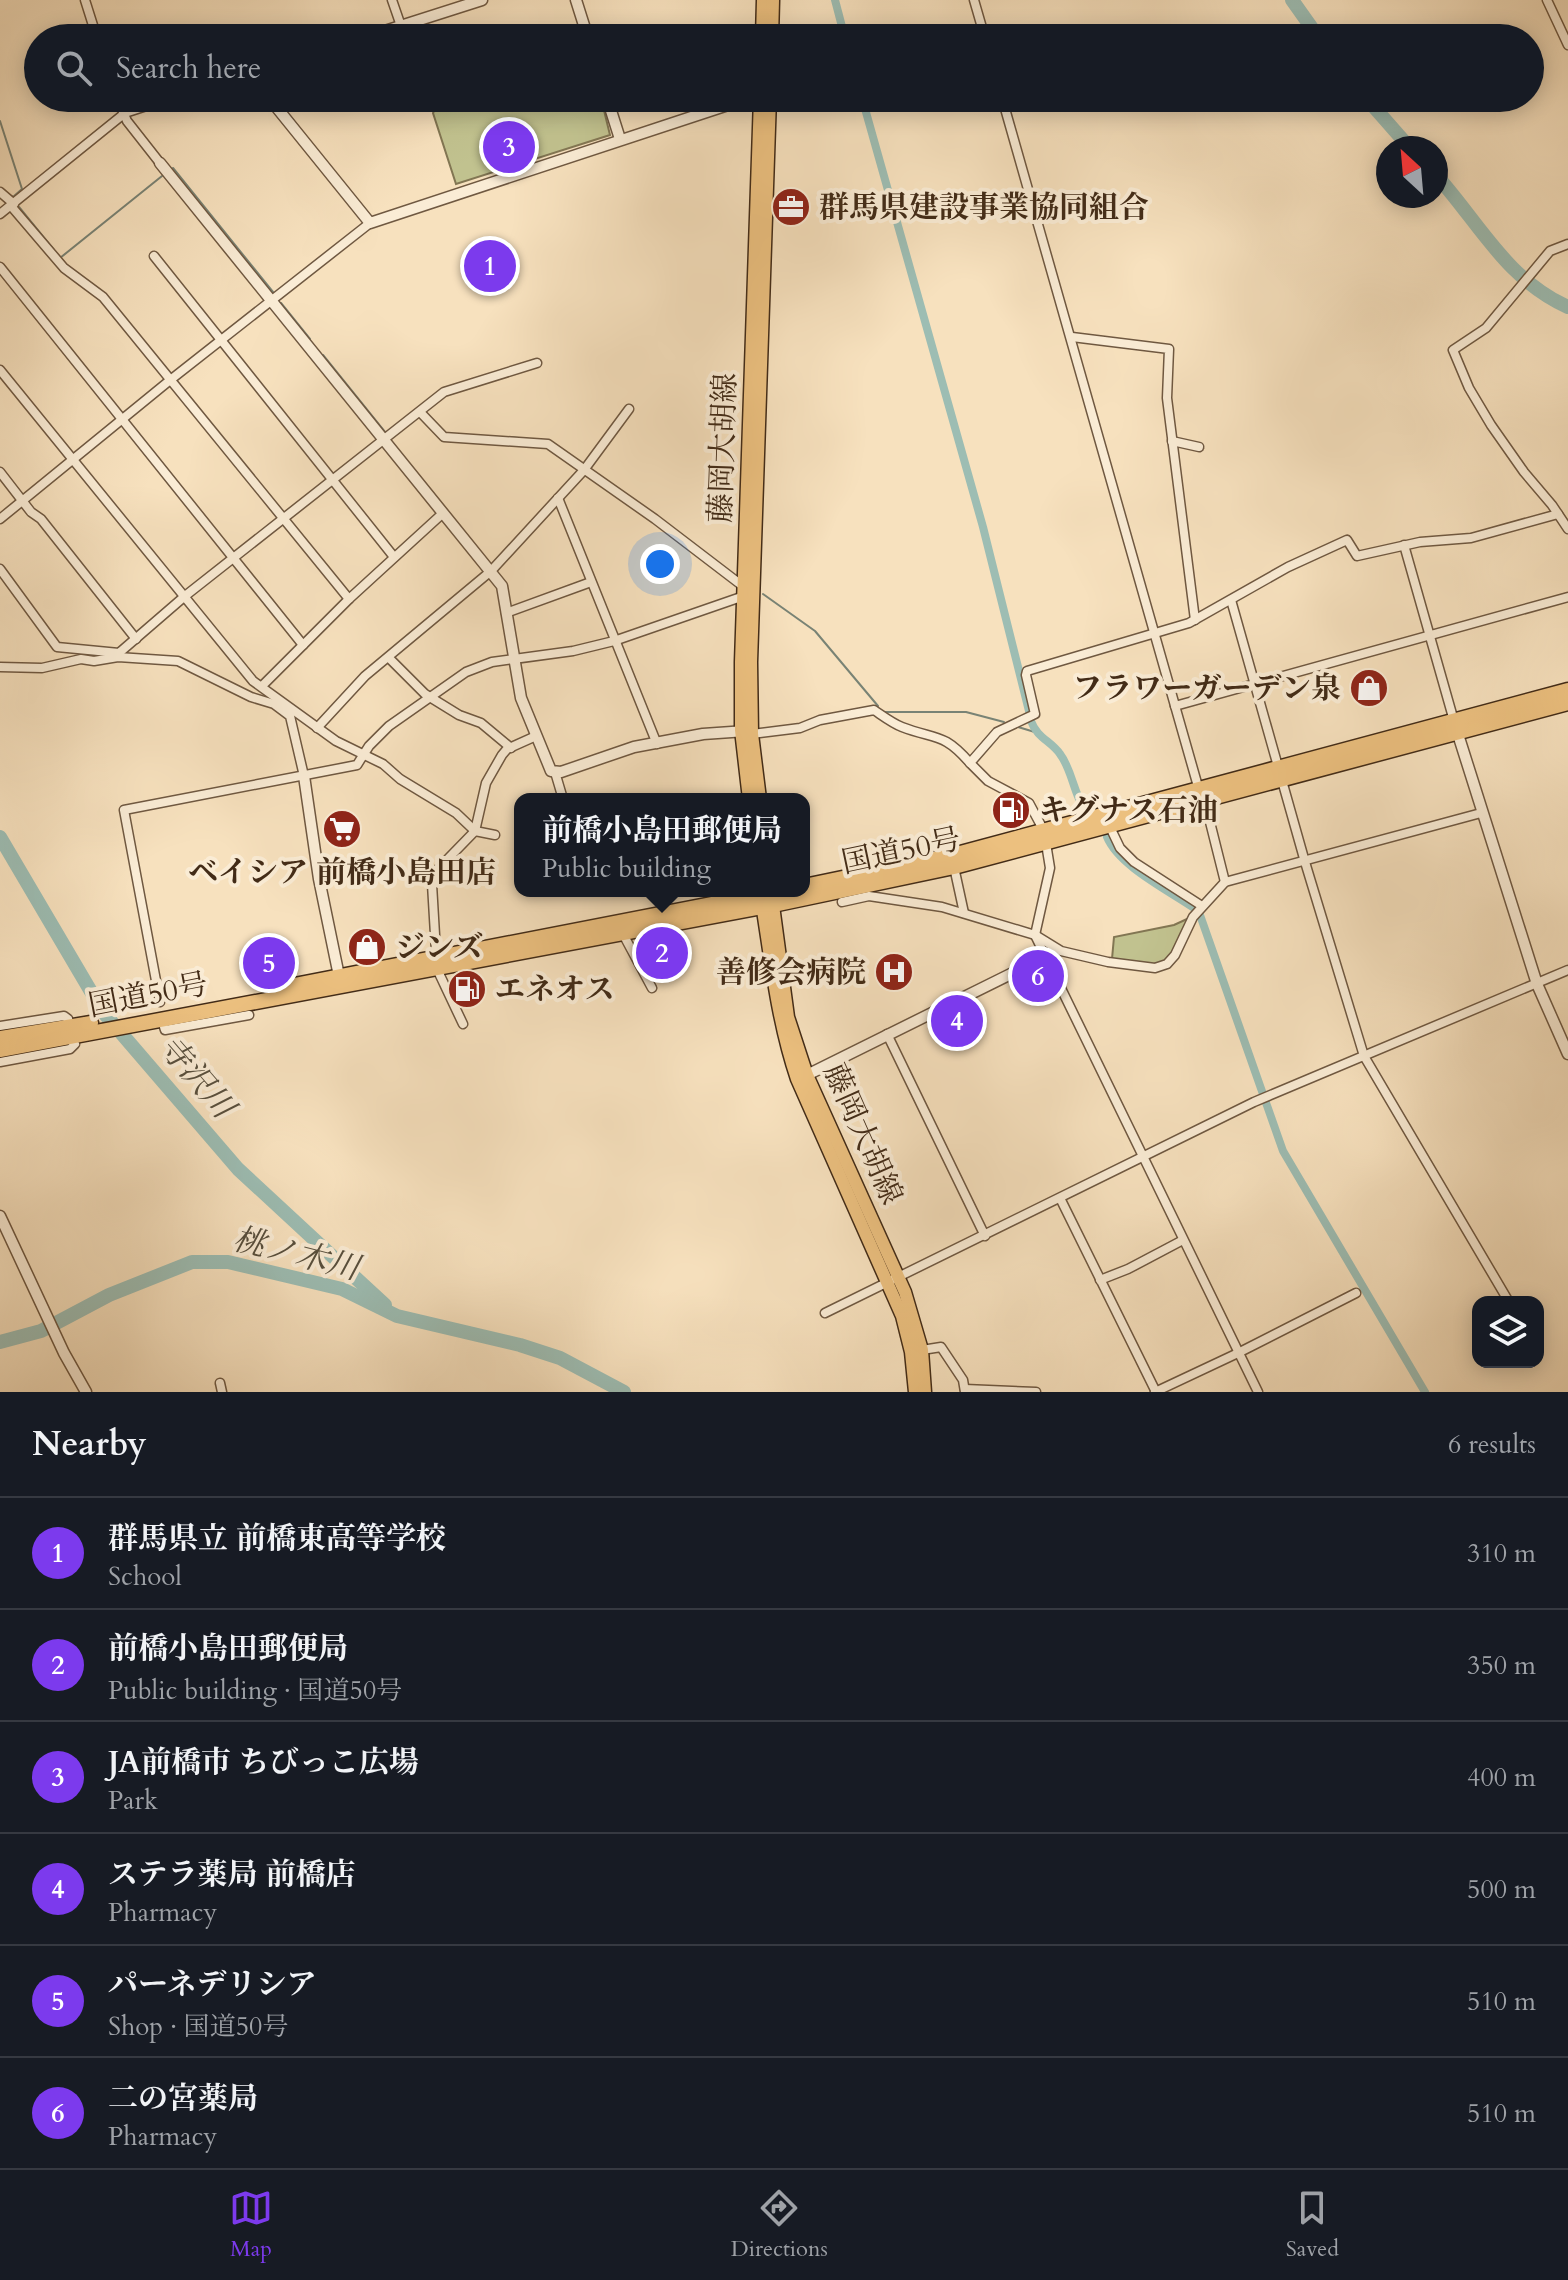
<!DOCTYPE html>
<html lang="en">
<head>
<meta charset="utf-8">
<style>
	:root { --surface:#171b24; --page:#20242c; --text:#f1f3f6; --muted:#9ea1a6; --line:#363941; --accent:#7c3aed }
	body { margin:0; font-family:Cardo,"Noto Serif JP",serif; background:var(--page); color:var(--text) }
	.controls { position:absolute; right:24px; bottom:24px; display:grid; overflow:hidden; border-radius:16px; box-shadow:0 4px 20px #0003 }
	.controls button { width:72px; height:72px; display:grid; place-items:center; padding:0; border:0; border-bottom:2px solid var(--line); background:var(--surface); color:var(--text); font:40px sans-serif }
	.compass { position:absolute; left:1376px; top:136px; width:72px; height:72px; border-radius:50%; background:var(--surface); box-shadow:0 4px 20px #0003; rotate:334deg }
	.you { position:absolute; left:660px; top:564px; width:28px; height:28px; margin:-20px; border:6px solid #fff; border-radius:50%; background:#1a73e8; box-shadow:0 0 0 12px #1a73e833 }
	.badge { display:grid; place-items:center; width:52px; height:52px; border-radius:50%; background:var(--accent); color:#fff; font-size:26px; font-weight:700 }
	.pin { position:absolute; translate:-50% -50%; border:4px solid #fff; box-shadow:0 2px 8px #0006 }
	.popup { position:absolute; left:514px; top:793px; width:296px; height:104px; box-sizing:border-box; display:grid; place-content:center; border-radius:16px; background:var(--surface); filter:drop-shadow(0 2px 6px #0005); font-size:26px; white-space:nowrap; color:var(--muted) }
	.popup b { font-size:30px; color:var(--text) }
	.popup::after { content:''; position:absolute; left:50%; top:100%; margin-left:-16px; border:16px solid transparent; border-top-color:var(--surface) }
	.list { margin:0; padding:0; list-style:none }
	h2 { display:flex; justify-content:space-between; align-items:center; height:104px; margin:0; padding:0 32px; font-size:34px }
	h2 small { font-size:26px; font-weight:400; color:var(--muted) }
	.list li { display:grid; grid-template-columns:52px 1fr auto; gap:24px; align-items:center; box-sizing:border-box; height:112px; padding:0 32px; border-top:2px solid var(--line) }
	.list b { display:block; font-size:30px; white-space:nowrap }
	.list p { margin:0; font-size:26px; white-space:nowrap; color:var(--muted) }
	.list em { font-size:26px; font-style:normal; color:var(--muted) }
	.icon { flex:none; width:44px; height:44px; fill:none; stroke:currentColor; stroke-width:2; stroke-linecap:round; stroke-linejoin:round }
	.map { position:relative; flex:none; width:1568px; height:1392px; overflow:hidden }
	.search { position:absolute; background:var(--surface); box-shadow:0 4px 20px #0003; left:24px; right:24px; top:24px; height:88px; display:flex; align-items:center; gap:20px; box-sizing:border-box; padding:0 28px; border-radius:44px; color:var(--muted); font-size:30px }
	.sheet { height:776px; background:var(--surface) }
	nav { display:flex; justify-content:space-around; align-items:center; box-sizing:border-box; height:112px; border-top:2px solid var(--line); background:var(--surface); font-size:22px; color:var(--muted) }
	nav a { display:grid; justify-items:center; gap:4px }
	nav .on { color:var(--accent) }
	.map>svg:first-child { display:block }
</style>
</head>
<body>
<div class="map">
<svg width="1568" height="1392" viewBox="0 0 1568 1392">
	<rect width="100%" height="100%" fill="#f7e1be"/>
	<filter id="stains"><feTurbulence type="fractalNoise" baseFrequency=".0025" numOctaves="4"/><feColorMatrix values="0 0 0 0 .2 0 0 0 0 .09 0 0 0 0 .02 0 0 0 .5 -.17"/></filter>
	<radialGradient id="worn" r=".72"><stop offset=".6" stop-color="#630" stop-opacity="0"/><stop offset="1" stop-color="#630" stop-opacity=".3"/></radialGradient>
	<g fill="#c1c28f" stroke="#827653" stroke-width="2">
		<polygon points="471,98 601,98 610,135 456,184 433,113 435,109"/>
		<polygon points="1187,919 1188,923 1167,961 1154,965 1112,959 1114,937 1174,925"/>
	</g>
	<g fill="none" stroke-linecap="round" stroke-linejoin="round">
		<g stroke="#798375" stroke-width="2">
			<polyline points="0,121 22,189 13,197 11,196"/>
			<polyline points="173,168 273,292"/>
			<polyline points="19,207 54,250"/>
			<polyline points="60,258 162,176"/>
			<polyline points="281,303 310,339"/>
			<polyline points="323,355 385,432"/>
			<polyline points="427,414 446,433"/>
			<polyline points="508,437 549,441"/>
			<polyline points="763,594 815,631 878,706"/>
			<polyline points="884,712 966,712 1004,722"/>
			<polyline points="1018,727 1038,733"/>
		</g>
		<g stroke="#9dbdb3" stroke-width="8">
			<polyline points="835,0 845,38"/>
			<polyline points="862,98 983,527 1029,711"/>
			<path d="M1031,721C1037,738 1051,741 1060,754C1073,771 1073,795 1087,812"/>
			<path d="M1107,837C1119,866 1168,890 1194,908L1200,915L1283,1151L1425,1392"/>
		</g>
		<g stroke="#9dbdb3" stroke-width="14">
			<polyline points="1292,0 1319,38"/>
			<polyline points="1366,98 1410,148"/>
			<path d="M1436,175C1480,224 1506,279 1568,307"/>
			<polyline points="0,837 103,1012 238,1169 385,1305"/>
			<polyline points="0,1342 41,1331 109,1295 192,1262 228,1262 342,1289 397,1316 520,1345 560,1358 624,1392"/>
		</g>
		<defs>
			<g id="minor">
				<polyline points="85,0 97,38"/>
				<polyline points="392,0 401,26"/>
				<polyline points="974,0 985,38"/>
				<polyline points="1547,0 1568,45"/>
				<polyline points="117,98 127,121 160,163"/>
				<polyline points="1002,98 1199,790"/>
				<polyline points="0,192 14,204"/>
				<polyline points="11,206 64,268 103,297 349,599"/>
				<polyline points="0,214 125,113 171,98"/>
				<polyline points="1568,244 1550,251 1486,328 1453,350 1469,388 1491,425 1524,472 1552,505 1568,529"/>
				<polyline points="154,256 394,557"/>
				<polyline points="0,267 303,645"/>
				<polyline points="1072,337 1169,349 1167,398 1195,620"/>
				<polyline points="0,370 253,681 336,741 383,764 400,779 456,813 475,831 495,835"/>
				<polyline points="420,412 444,437 548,444 655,519 744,587"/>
				<polyline points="1172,441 1199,447"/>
				<polyline points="0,472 31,512 41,519 136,639"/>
				<polyline points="558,498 657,744"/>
				<polyline points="0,519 169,381 370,223"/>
				<polyline points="1404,545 1454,721"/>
				<polyline points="0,569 57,647 119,653 185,596 444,392 537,363"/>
				<polyline points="1231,600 1305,862 1364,1056 1509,1302"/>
				<polyline points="506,613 591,582"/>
				<polyline points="389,658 425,694 459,715 481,723 511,748"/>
				<polyline points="0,667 42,668 81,659 94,661 118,657 178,661 251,697 274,704 290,716 304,776"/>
				<polyline points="262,686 349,599 442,514"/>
				<polyline points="1175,706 1568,597"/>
				<polyline points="317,728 365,676 491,571 584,470 629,409"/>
				<path d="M752,734L800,728L820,720L874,710C883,716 892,723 902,727C936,740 943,732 970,763"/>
				<polyline points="555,772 563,799"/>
				<polyline points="1205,802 1225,882"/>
				<polyline points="1110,827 1120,848 1134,862 1202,906"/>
				<polyline points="954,867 964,913"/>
				<polyline points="842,902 869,896 942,907 1035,935 1061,951 1108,962 1155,968 1167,964 1175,955 1193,917 1225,882 1481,813"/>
				<polyline points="623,934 652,988"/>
				<polyline points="160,1002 124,810 357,765 369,746 389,726 466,672 492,662 573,651 614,641 744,596"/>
				<polyline points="463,1024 437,969 432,884 438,869 475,831 486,783 502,755 507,749 536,736"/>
				<polyline points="0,1026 64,1016 68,1019"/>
				<polyline points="164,1027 165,1030 249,1015"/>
				<polyline points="887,1034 985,1236"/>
				<polyline points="0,1062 70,1049 75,1044"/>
				<polyline points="1060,1198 1156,1392"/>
				<polyline points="1100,1280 1128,1269 1183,1240"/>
				<polyline points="825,1313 1254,1102 1568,970"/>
				<polyline points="922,1350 941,1347 963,1380 965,1392"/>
				<polyline points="220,1383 222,1392"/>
				<polyline points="965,1389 1036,1392"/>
				<polyline points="1155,1392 1238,1353 1356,1293"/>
				<polyline points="1258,1392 1035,935 1050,868 1044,831 1029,803 988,781 970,763 997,732 1035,714 1026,675 1027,671 1189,623 1288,567 1347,540 1357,556 1420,542 1471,538 1558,514"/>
			</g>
			<g id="tertiary">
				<polyline points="576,0 588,38"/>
				<polyline points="363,38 482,0"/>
				<polyline points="269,98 370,223 743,100 768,99"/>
				<polyline points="607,98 620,139"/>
				<polyline points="160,163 502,586 521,698 551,771 561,772 634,747 703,734 746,731"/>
				<polyline points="1456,728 1537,984 1568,1054"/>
				<polyline points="304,776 319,879 339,976"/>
				<polyline points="807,1075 1045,957"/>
				<polyline points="0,1216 64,1353 86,1392"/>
			</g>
			<g id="primary">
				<polyline points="762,38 763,0"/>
				<polyline points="772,38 773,0"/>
				<polyline points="749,799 741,730 741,662 760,98"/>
				<polyline points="760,799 752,734 751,662 770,98"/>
				<path d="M761,898C771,959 777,1020 797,1079L902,1316L911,1352L915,1392"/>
				<polyline points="772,898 788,1017 807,1075 905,1292 922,1350 925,1392"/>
			</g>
			<g id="trunk">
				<polyline points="804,886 953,855 1568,690"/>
				<polyline points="284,987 779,891"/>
				<polyline points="0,1038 91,1023"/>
				<polyline points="0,1050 773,905 954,867 1568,703"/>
			</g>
		</defs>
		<use href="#minor" stroke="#6f5841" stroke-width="11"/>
		<use href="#tertiary" stroke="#6f5841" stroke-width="13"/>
		<use href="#primary" stroke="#422b17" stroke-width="15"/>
		<use href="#trunk" stroke="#422b17" stroke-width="17"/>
		<use href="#minor" stroke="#faecd5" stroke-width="8"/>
		<use href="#tertiary" stroke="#faecd5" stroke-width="10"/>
		<use href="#primary" stroke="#ecc07f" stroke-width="12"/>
		<use href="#trunk" stroke="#ecc07f" stroke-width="14"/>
	</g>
	<defs>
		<symbol id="office-disc" viewBox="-11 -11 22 22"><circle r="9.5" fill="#8f2418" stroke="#faecd5"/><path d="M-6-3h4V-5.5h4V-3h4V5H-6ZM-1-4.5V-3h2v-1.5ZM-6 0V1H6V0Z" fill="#fff"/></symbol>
		<symbol id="shop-disc" viewBox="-11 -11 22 22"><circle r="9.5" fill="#8f2418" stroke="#faecd5"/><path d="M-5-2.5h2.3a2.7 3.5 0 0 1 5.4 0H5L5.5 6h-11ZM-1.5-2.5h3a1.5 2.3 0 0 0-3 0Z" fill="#fff"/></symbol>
		<symbol id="fuel-disc" viewBox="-11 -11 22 22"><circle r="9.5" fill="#8f2418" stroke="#faecd5"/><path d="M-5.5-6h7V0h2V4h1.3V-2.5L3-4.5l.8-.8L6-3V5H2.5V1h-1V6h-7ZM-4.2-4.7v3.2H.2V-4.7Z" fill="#fff"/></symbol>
		<symbol id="supermarket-disc" viewBox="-11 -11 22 22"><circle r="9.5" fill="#8f2418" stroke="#faecd5"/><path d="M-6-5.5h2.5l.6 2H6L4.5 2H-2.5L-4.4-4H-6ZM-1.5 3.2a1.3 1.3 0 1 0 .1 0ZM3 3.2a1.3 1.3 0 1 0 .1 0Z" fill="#fff"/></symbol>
		<symbol id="hospital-disc" viewBox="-11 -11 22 22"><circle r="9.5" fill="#8f2418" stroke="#faecd5"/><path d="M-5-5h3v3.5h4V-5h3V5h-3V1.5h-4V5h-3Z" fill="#fff"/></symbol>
	</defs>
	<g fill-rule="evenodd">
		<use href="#office-disc" x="769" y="185" width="44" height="44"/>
		<use href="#shop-disc" x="1347" y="666" width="44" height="44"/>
		<use href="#fuel-disc" x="989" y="788" width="44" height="44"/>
		<use href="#supermarket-disc" x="320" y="807" width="44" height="44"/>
		<use href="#shop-disc" x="345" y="925" width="44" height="44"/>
		<use href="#hospital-disc" x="872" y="950" width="44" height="44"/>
		<use href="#fuel-disc" x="445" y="967" width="44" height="44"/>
	</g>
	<g text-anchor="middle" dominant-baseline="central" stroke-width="8" stroke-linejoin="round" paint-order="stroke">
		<g font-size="30" font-weight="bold" fill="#422b17" stroke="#faecd5" text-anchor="start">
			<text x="819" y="207">群馬県建設事業協同組合</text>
			<text x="1341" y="688" text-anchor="end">フラワーガーデン泉</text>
			<text x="1039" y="810">キグナス石油</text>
			<text x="342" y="872" text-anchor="middle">ベイシア 前橋小島田店</text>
			<text x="395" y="947">ジンズ</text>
			<text x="866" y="972" text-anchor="end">善修会病院</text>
			<text x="495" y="989">エネオス</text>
		</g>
		<g font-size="30" fill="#422b17" stroke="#faecd5">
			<text transform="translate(723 448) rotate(-88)">藤岡大胡線</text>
			<text transform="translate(901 851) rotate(-12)">国道50号</text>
			<text transform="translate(148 995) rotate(-11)">国道50号</text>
			<text transform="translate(863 1134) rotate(66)">藤岡大胡線</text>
		</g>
		<g font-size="32" font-style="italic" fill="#59503e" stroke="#faecd5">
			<text transform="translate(196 1077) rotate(49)">寺沢川</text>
			<text transform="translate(296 1254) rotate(14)">桃ノ木川</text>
		</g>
	</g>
	<rect width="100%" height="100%" filter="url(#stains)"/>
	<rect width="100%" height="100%" fill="url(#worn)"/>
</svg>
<div class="controls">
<button><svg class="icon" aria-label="layers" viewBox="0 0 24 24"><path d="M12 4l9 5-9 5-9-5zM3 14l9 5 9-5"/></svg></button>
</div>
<svg class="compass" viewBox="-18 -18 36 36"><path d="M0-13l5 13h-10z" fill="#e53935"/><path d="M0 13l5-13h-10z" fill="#9ea1a6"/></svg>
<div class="you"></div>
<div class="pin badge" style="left:490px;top:266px">1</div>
<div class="pin badge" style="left:662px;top:953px">2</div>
<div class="popup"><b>前橋小島田郵便局</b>Public building</div>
<div class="pin badge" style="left:509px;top:147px">3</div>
<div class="pin badge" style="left:957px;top:1021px">4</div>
<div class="pin badge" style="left:269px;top:963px">5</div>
<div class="pin badge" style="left:1038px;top:976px">6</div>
<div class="search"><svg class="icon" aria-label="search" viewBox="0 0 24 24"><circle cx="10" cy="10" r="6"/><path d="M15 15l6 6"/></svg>Search here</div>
</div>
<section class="sheet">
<h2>Nearby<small>6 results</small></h2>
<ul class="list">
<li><span class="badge">1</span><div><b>群馬県立 前橋東高等学校</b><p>School</p></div><em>310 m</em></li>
<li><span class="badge">2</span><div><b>前橋小島田郵便局</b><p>Public building · 国道50号</p></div><em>350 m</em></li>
<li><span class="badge">3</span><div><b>JA前橋市 ちびっこ広場</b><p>Park</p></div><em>400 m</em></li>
<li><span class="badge">4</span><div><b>ステラ薬局 前橋店</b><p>Pharmacy</p></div><em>500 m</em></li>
<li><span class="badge">5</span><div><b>パーネデリシア</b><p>Shop · 国道50号</p></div><em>510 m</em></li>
<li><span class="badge">6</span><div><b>二の宮薬局</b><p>Pharmacy</p></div><em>510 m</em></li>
</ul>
</section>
<nav>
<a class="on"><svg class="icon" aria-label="map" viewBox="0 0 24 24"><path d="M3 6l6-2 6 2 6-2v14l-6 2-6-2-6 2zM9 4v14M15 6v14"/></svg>Map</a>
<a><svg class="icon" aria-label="directions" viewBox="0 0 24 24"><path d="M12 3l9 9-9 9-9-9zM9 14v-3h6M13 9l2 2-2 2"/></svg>Directions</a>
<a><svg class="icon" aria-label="saved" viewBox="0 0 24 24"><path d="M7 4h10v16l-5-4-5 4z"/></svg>Saved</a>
</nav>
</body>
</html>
